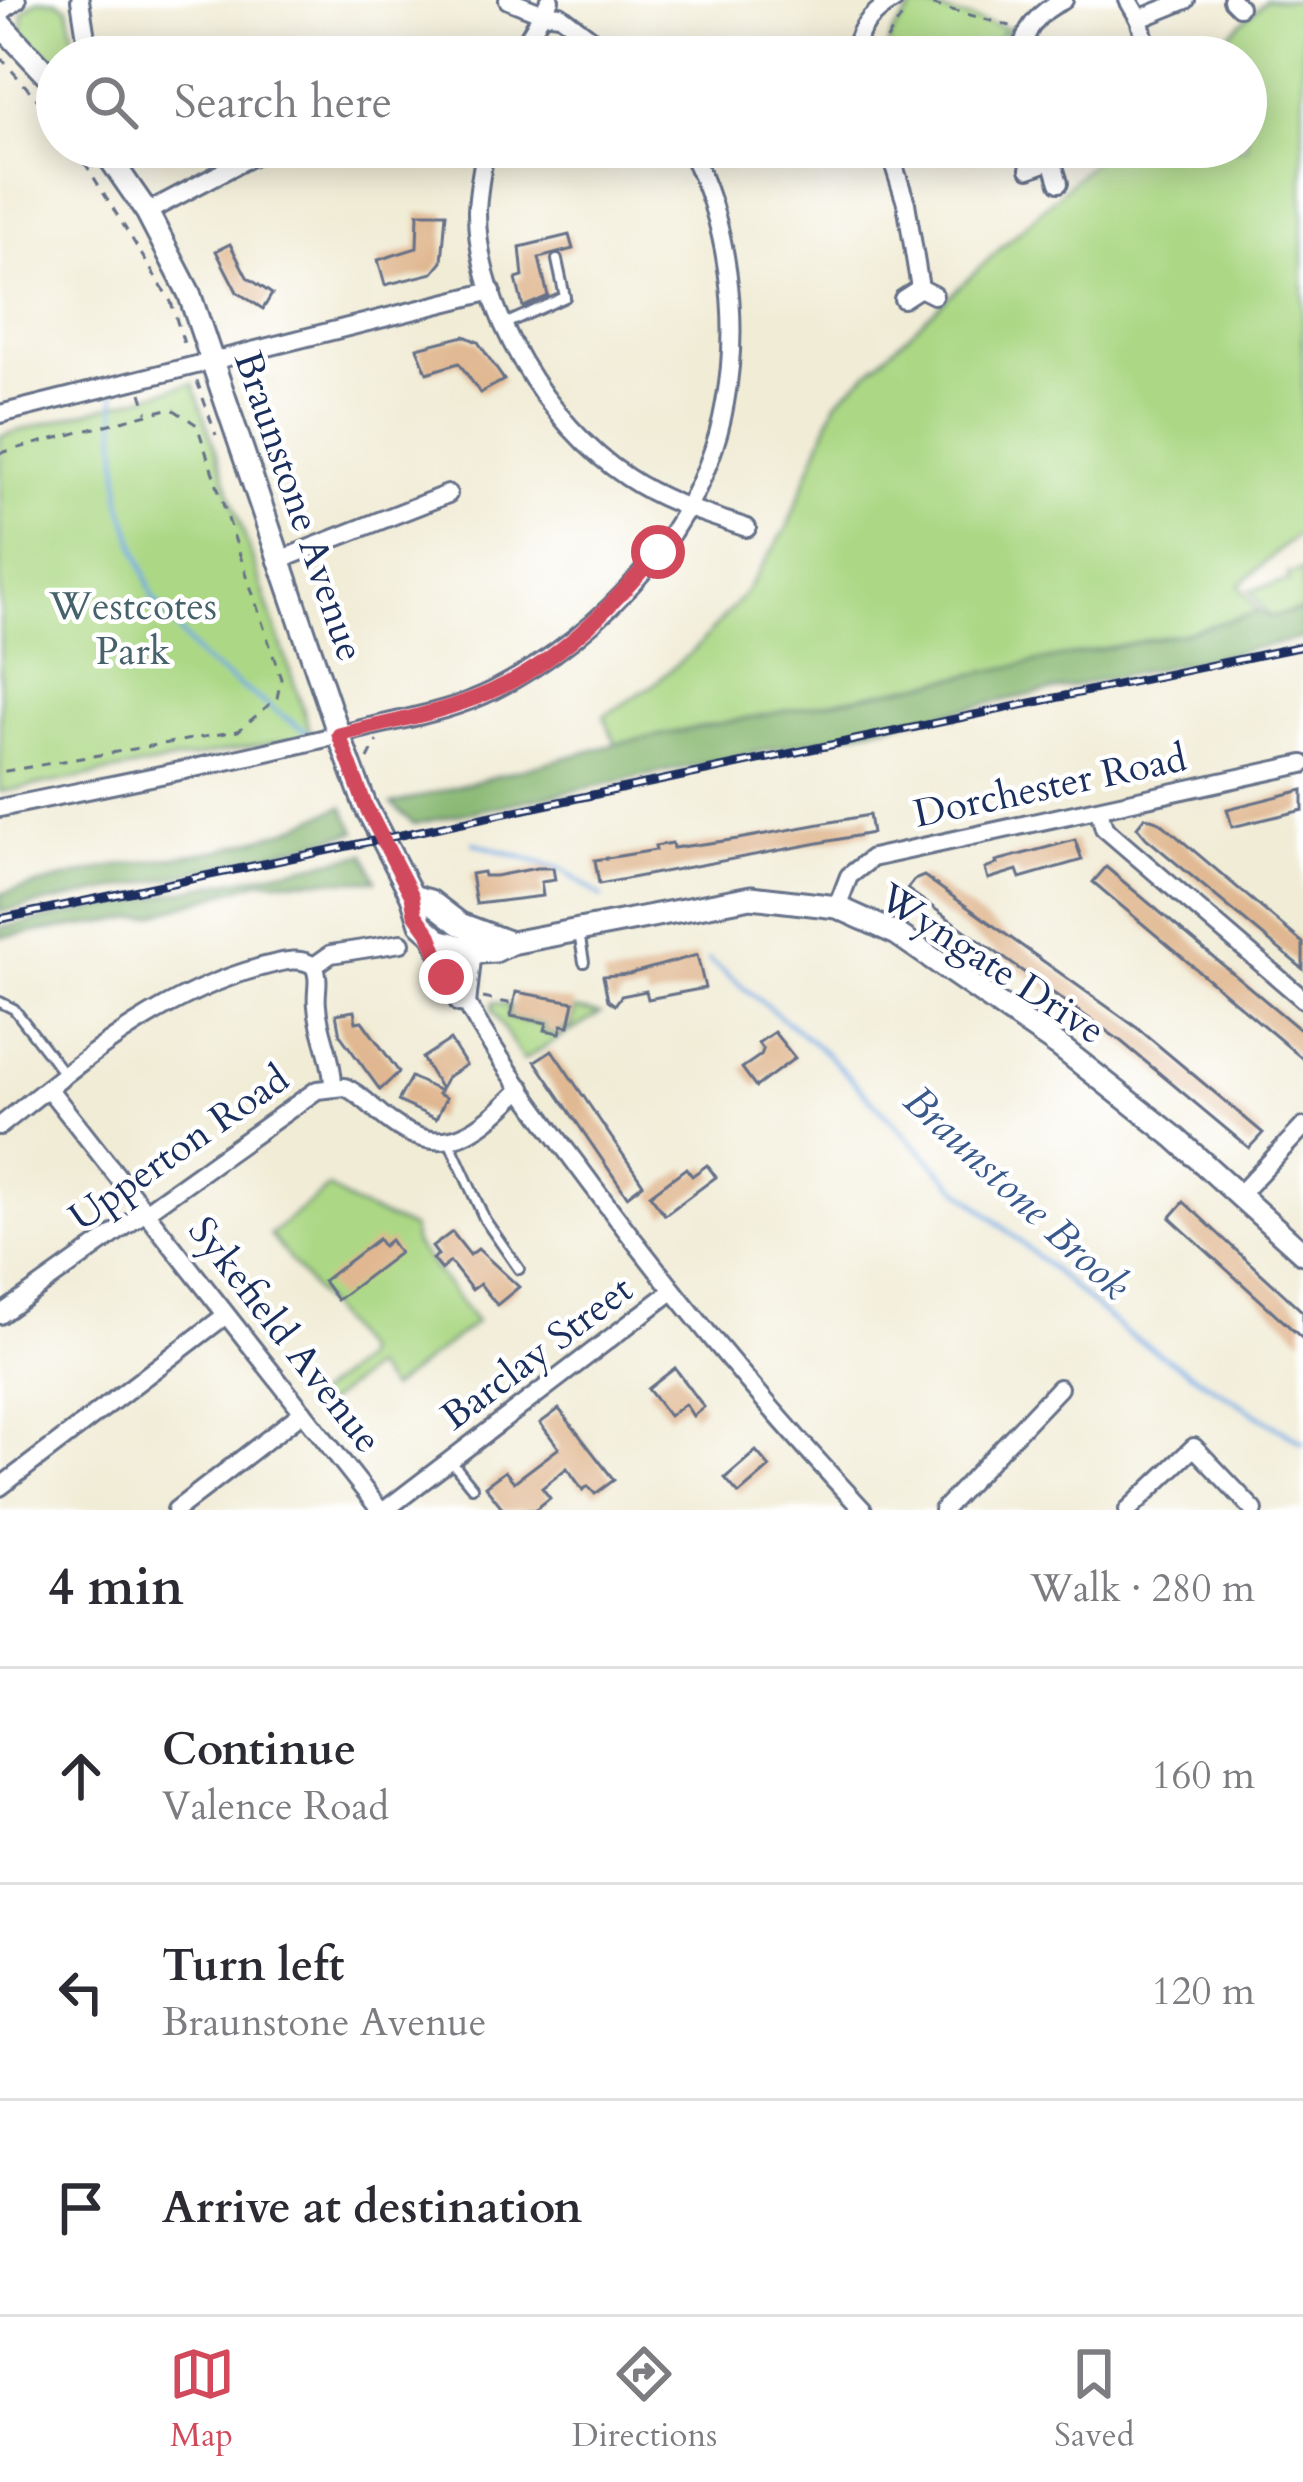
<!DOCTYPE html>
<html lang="en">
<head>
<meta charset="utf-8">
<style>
	:root { --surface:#fff; --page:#f7f7f7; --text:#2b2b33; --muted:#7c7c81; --line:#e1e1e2; --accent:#d1495b }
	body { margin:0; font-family:Cardo,serif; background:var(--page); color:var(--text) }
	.stop { position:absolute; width:36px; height:36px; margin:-27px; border:9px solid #d1495b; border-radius:50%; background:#fff }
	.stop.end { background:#d1495b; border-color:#fff; box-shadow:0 3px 12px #0008 }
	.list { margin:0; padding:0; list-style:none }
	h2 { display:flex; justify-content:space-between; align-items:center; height:156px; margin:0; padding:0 48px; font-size:51px }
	h2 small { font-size:39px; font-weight:400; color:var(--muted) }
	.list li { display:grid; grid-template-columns:78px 1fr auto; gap:36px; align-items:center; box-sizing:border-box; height:216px; padding:0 48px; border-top:3px solid var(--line) }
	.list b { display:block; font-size:45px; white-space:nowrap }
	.list p { margin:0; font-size:39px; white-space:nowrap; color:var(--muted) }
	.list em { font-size:39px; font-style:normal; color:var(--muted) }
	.icon { flex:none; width:66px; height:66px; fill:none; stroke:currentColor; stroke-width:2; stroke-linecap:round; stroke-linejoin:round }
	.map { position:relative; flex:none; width:1303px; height:1510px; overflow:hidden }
	.search { position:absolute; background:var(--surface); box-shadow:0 6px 30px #0003; left:36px; right:36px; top:36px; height:132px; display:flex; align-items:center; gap:30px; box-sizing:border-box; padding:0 42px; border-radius:66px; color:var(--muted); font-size:45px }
	.sheet { height:804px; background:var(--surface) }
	nav { display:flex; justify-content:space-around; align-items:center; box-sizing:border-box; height:168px; border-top:3px solid var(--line); background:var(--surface); font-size:33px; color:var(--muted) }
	nav a { display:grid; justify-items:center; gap:6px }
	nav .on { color:var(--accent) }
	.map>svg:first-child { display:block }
</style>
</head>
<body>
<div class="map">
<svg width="1303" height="1510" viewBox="0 0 1303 1510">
	<rect width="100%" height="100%" fill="#fff"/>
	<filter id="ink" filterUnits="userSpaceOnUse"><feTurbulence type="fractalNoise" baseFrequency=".00833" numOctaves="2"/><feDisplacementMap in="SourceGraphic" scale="24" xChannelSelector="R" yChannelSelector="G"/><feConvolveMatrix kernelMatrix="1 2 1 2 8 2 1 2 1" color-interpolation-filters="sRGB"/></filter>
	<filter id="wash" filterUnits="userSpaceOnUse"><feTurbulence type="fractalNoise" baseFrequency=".004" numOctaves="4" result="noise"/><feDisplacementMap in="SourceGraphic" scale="48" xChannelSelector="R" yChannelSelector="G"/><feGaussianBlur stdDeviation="2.7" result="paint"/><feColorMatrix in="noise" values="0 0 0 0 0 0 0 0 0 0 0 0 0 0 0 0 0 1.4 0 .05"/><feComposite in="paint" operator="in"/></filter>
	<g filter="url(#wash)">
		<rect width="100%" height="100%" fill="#f1ecd6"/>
		<g fill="#acd885" stroke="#648472" stroke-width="3">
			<polygon points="38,0 56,0 68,8 78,57 57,57 57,71 22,32 23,12"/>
			<polygon points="1266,0 1303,0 1303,530 1239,585 1259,612 1184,633 616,744 604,716 653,685 696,648 742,597 787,528 836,402 1109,147 1246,147 1246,57 1205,57"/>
			<polygon points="916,5 1016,30 1014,36 1002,32 1000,39 982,44 969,57 883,57 894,31"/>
			<polygon points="193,383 312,736 0,792 0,436"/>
			<polygon points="1303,570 1303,610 1269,617 1250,590 1289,581 1288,574"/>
			<polygon points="493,1002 510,1006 508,1018 544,1025 543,1032 561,1036 564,1028 571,1029 575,1009 600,1014 523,1060 492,1010"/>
			<polygon points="329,1187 353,1204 412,1228 415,1244 476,1322 390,1389 372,1368 318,1410 310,1400 361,1360 362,1351 270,1235"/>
		</g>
		<g fill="#89b872" stroke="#527468" stroke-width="3">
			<polygon points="1303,610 1303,638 414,824 392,804 616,744 1184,633 1259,612 1269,617"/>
			<polygon points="343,806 356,832 170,878 0,912 0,894 105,868 221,850 285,831"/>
			<polygon points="365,854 376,880 261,881 151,916 0,937 0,928"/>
		</g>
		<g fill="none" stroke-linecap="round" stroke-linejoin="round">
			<g stroke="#75aae2" stroke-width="4.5">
				<polyline points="114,390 121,503 153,598 201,659 312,736"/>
				<polyline points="474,843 561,869 602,897"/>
				<polyline points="709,960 826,1053 954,1185 1126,1333 1303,1443"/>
			</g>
		</g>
		<g id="blocks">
			<g fill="#e0b790">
				<polygon points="418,213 446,213 442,262 433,273 385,285 378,260 417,248"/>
				<polygon points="569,235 573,249 539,258 548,296 523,307 516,279 523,277 520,247"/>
				<polygon points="230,244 247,277 272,294 263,309 237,292 216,251"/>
				<polygon points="464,336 478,342 504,380 480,393 459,363 427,373 417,348"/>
				<polygon points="1303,790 1303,810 1232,827 1227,809"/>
				<polygon points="869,815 872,833 599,884 595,860 656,850 655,846 672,843 673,848 738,839"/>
				<polygon points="1145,817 1160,822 1303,943 1303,969 1146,838 1137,827"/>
				<polygon points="1075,840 1082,860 1020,878 1017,870 988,879 985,869 997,864 996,861"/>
				<polygon points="1106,867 1303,1032 1303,1059 1093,882"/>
				<polygon points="537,868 553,868 555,880 541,882 543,896 476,904 471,874 483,872 484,876 495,876"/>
				<polygon points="924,876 1140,1030 1263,1133 1249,1148 1122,1042 907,889 914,880"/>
				<polygon points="697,955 705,988 648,999 646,991 621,996 615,1005 608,1000 603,976 629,974"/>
				<polygon points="516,992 574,1002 569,1026 562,1025 560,1033 545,1030 547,1023 511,1016"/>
				<polygon points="354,1011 356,1022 362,1021 399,1072 380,1090 340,1035 336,1014"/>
				<polygon points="774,1032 795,1058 756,1087 742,1068 761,1055 763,1050 758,1043"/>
				<polygon points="450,1040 466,1065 447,1077 441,1089 422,1058"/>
				<polygon points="552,1050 643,1184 627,1196 535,1061"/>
				<polygon points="411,1077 440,1091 438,1094 446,1098 436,1119 398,1101"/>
				<polygon points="707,1165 716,1177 665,1215 650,1195 686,1168 692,1176"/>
				<polygon points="1184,1202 1303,1312 1303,1339 1170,1218"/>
				<polygon points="452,1232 470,1255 478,1249 519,1287 497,1305 480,1284 472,1290 450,1262 441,1270 432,1259 438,1255 432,1247"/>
				<polygon points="378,1239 383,1246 390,1240 399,1253 337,1300 323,1281"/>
				<polygon points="675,1368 704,1407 693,1416 685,1404 669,1416 648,1389"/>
				<polygon points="559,1409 614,1480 595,1494 588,1486 583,1490 567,1468 542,1488 550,1498 535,1510 504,1510 485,1486 505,1471 514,1482 559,1448 540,1423"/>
				<polygon points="756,1451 770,1467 739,1494 725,1478"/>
			</g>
		</g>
	</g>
	<g filter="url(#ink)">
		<use href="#blocks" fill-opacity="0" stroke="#667188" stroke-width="3"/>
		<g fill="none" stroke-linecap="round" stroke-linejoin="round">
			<defs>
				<g id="service">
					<polyline points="505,324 565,297 557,260"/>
					<polyline points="579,933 584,962"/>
					<polyline points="0,1002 14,1009 65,1075"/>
					<polyline points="449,1141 485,1220 519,1269"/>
					<polyline points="450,1460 472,1487"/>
				</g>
				<g id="minor">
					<polyline points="80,0 89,57"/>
					<polyline points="508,0 541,13 560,15 615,57"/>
					<polyline points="1128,0 1139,19 1150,57"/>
					<polyline points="1232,0 1239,7"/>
					<polyline points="0,13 17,0"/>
					<polyline points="1139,19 1186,0"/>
					<polyline points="517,57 550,0"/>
					<path d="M855,57C855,30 872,13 894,0"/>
					<path d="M1020,57C1025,28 1038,12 1064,0"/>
					<path d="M486,147C482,168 478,190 477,211C476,309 548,425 627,477C664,502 706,514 747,528"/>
					<polyline points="888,147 906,203 920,288"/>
					<polyline points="1048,147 1059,183"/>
					<polyline points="1029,169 1053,160"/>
					<polyline points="147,212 270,147"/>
					<polyline points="903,299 920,288 934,295"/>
					<polyline points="0,414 492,291"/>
					<polyline points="277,561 448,494"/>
					<path d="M0,808C115,784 232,762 346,733C394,720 449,713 494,690C603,635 704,526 725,403C740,321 729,222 688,147"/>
					<polyline points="1099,810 1104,828 1303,999"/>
					<polyline points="837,907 849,876 872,858 1303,764"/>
					<path d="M431,935L459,1003L467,1004C503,1068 549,1127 592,1185C677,1299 766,1407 863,1510"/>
					<path d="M314,966C321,980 315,991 317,1006C319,1034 333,1058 333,1086"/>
					<polyline points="467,1004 473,950 469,940"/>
					<polyline points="48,1088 380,1510"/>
					<path d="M0,1126C82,1061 158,995 261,967C279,963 298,955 314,966L331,954L401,943"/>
					<polyline points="1240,1194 1303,1127"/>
					<path d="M0,1315L317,1090L345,1087C363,1095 375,1111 391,1122C447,1163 482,1128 522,1088"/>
					<polyline points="0,1487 226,1315"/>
					<polyline points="176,1510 303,1412"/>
					<polyline points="385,1510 671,1292"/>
					<polyline points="943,1510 1059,1388"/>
					<polyline points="1128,1510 1194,1447 1254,1510"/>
				</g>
				<g id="tertiary">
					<polyline points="0,24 57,85"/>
					<polyline points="102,147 147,212 189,293 339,735 365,805 412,896 421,924 439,940 480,952 495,951 511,943 751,897 837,907 897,934 1059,1046 1173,1136 1303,1253"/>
					<polyline points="412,896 430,901 460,924 511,943"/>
				</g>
			</defs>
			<use href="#service" stroke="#667188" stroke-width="14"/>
			<use href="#minor" stroke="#667188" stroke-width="22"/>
			<use href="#tertiary" stroke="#667188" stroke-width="27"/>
			<g stroke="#667188" stroke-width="3" stroke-dasharray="9 9" stroke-linecap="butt">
				<polyline points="915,0 1014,27"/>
				<polyline points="0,57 57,122"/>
				<polyline points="881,57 886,41 902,16"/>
				<polyline points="75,147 171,302 186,350"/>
				<polyline points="197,381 216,435"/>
				<polyline points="141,393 147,412"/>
				<polyline points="0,453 171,408 197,425 281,679 277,698 238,731 0,772"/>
				<polyline points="368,759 377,741"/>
				<polyline points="483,998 513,1004"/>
			</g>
			<use href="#service" stroke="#fff" stroke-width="8"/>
			<use href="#minor" stroke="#fff" stroke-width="16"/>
			<use href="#tertiary" stroke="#fff" stroke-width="21"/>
			<defs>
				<polyline id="rail" points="0,919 1303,646"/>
			</defs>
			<use href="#rail" stroke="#1b2f5e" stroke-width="9"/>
			<use href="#rail" stroke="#fff" stroke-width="4.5" stroke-dasharray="14" stroke-linecap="butt"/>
		</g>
	</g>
	<g fill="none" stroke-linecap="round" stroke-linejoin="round" filter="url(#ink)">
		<path stroke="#d1495b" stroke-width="15" d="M446,977L430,935L415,914L412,896L365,805L339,735C389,722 442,713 490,692C559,662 610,608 658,552"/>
	</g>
	<g text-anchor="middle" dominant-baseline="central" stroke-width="9" stroke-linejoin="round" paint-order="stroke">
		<g font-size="39" fill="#1b2f5e" stroke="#fff">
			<text transform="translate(299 506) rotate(71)">Braunstone Avenue</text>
			<text transform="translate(1050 786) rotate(-12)">Dorchester Road</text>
			<text transform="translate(992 964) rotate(33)">Wyngate Drive</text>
			<text transform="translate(179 1148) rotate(-35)">Upperton Road</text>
			<text transform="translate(285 1335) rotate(52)">Sykefield Avenue</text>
			<text transform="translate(537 1353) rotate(-37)">Barclay Street</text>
		</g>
		<g font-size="39" fill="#46626a" stroke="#fff">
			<text x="133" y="606">Westcotes<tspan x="133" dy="45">Park</tspan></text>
		</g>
		<g font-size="42" font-style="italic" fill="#3a5a8c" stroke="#fff">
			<text transform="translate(1017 1193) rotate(43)">Braunstone Brook</text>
		</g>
	</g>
</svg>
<div class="stop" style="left:658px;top:552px"></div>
<div class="stop end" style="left:446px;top:977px"></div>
<div class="search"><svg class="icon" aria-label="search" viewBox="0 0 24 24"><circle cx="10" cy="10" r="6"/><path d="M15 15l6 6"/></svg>Search here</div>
</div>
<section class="sheet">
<h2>4 min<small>Walk · 280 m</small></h2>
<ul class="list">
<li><svg class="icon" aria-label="ahead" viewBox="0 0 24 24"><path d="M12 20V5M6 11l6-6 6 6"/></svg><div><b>Continue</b><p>Valence Road</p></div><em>160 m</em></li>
<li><svg class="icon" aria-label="left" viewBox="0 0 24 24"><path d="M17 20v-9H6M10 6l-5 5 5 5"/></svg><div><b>Turn left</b><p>Braunstone Avenue</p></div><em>120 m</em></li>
<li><svg class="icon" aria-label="arrive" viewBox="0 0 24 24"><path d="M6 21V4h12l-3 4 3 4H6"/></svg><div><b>Arrive at destination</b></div></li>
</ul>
</section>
<nav>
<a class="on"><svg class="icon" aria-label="map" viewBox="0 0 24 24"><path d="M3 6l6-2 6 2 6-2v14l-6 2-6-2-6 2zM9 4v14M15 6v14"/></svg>Map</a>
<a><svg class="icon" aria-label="directions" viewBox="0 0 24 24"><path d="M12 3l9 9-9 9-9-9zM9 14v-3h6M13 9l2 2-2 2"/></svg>Directions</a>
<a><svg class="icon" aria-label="saved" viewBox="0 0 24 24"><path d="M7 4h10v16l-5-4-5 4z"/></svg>Saved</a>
</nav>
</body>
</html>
